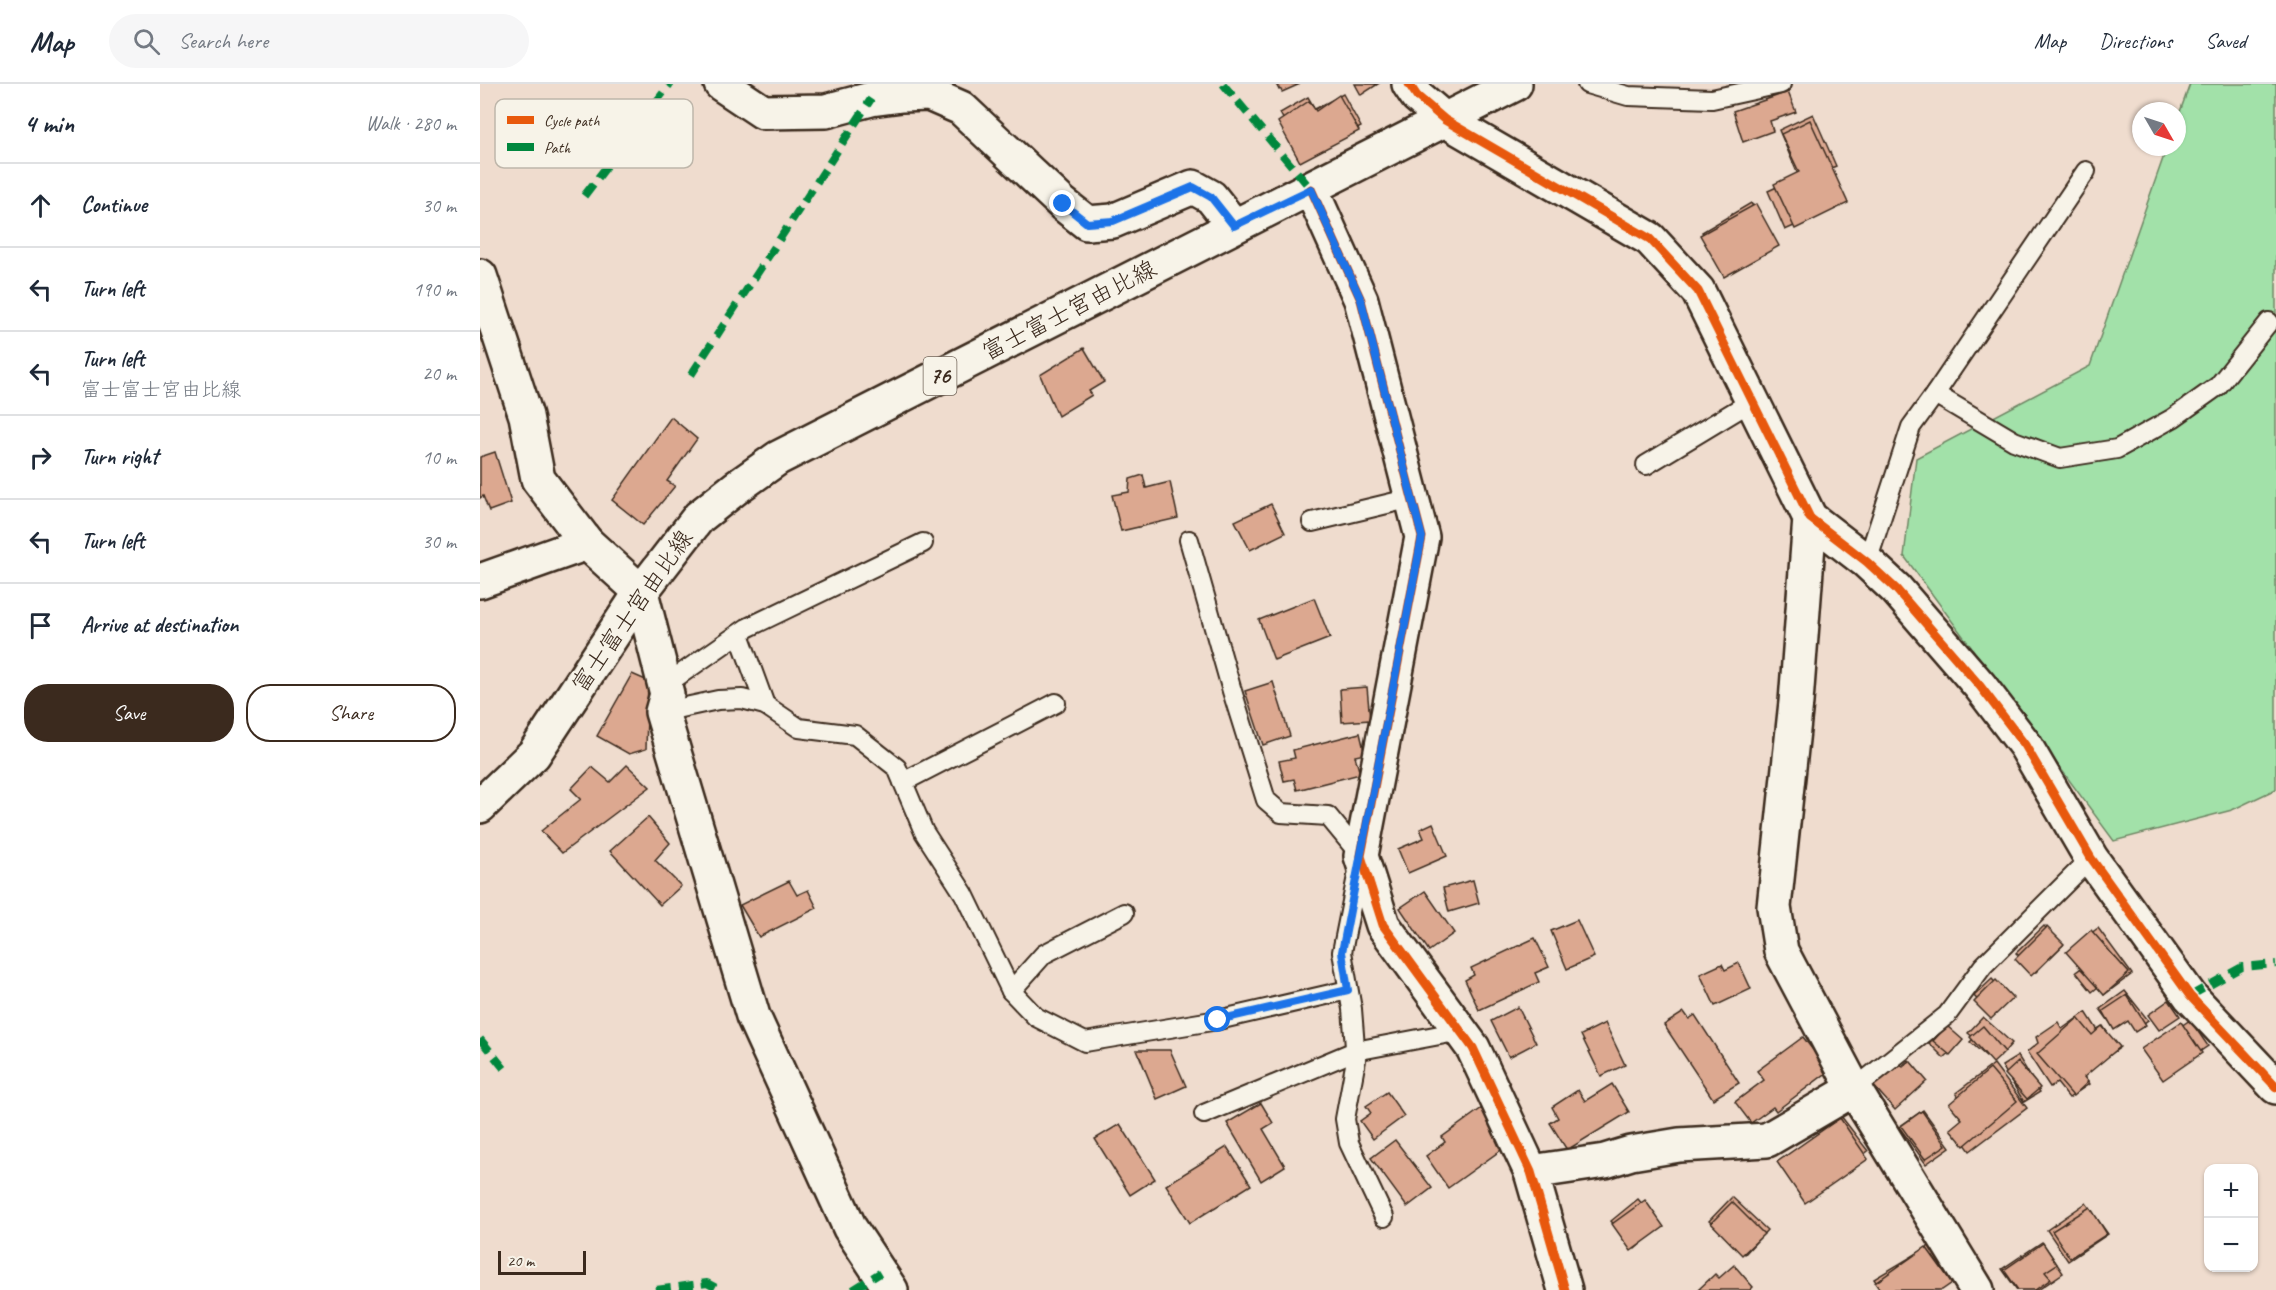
<!DOCTYPE html>
<html lang="en">
<head>
<meta charset="utf-8">
<style>
	:root { --surface:#fff; --page:#f6f6f7; --text:#1f2937; --muted:#747a83; --line:#e0e1e3; --accent:#3b2a1e }
	body { margin:0; font-family:Caveat,"Klee One",sans-serif; background:var(--page); color:var(--text) }
	.controls { position:absolute; right:18px; bottom:18px; display:grid; overflow:hidden; border-radius:12px; box-shadow:0 2px 4px #0004 }
	.controls button { width:54px; height:54px; display:grid; place-items:center; padding:0; border:0; border-bottom:2px solid var(--line); background:var(--surface); color:var(--text); font:30px sans-serif }
	.compass { position:absolute; left:1652px; top:18px; width:54px; height:54px; border-radius:50%; background:var(--surface); box-shadow:0 2px 4px #0004; rotate:129deg }
	.scale { position:absolute; left:18px; bottom:15px; width:88px; box-sizing:border-box; padding-left:6px; border:3px solid #3b2a1e; border-top:0; font-size:16px; line-height:21px; white-space:nowrap; color:#3b2a1e; -webkit-text-stroke:4px #f7f3e8; paint-order:stroke }
	.stop { position:absolute; width:18px; height:18px; margin:-14px; border:4px solid #1a73e8; border-radius:50%; background:#fff }
	.stop.end { background:#1a73e8; border-color:#fff; box-shadow:0 2px 6px #0008 }
	.list { margin:0; padding:0; list-style:none }
	h2 { display:flex; justify-content:space-between; align-items:center; height:78px; margin:0; padding:0 24px; font-size:26px }
	h2 small { font-size:20px; font-weight:400; color:var(--muted) }
	.list li { display:grid; grid-template-columns:39px 1fr auto; gap:18px; align-items:center; box-sizing:border-box; height:84px; padding:0 24px; border-top:2px solid var(--line) }
	.list b { display:block; font-size:22px; white-space:nowrap }
	.list p { margin:0; font-size:20px; white-space:nowrap; color:var(--muted) }
	.list em { font-size:20px; font-style:normal; color:var(--muted) }
	.actions { display:flex; gap:12px; padding:18px 24px }
	.actions a { flex:1; padding:14px 0; border:2px solid var(--accent); border-radius:24px; text-align:center; font-size:21px; color:var(--accent) }
	.actions .main { background:var(--accent); color:#fff }
	.icon { flex:none; width:33px; height:33px; fill:none; stroke:currentColor; stroke-width:2; stroke-linecap:round; stroke-linejoin:round }
	.map { position:relative; flex:none; width:1796px; height:1206px; overflow:hidden }
	header { display:flex; align-items:center; gap:36px; box-sizing:border-box; height:84px; padding:0 30px; background:var(--surface); border-bottom:2px solid var(--line) }
	header strong { font-size:28px }
	nav { display:flex; gap:33px; margin-inline-start:auto; font-size:21px }
	.search { width:420px; height:54px; background:var(--page); display:flex; align-items:center; gap:15px; box-sizing:border-box; padding:0 21px; border-radius:33px; color:var(--muted); font-size:22px }
	main { display:flex }
	aside { flex:1; background:var(--surface) }
	.map>svg:first-child { display:block }
</style>
</head>
<body>
<header>
<strong>Map</strong>
<div class="search"><svg class="icon" aria-label="search" viewBox="0 0 24 24"><circle cx="10" cy="10" r="6"/><path d="M15 15l6 6"/></svg>Search here</div>
<nav><a>Map</a><a>Directions</a><a>Saved</a></nav>
</header>
<main>
<aside>
<h2>4 min<small>Walk · 280 m</small></h2>
<ul class="list">
<li><svg class="icon" aria-label="ahead" viewBox="0 0 24 24"><path d="M12 20V5M6 11l6-6 6 6"/></svg><div><b>Continue</b></div><em>30 m</em></li>
<li><svg class="icon" aria-label="left" viewBox="0 0 24 24"><path d="M17 20v-9H6M10 6l-5 5 5 5"/></svg><div><b>Turn left</b></div><em>190 m</em></li>
<li><svg class="icon" aria-label="left" viewBox="0 0 24 24"><path d="M17 20v-9H6M10 6l-5 5 5 5"/></svg><div><b>Turn left</b><p>富士富士宮由比線</p></div><em>20 m</em></li>
<li><svg class="icon" aria-label="right" viewBox="0 0 24 24"><path d="M7 20v-9h11M14 6l5 5-5 5"/></svg><div><b>Turn right</b></div><em>10 m</em></li>
<li><svg class="icon" aria-label="left" viewBox="0 0 24 24"><path d="M17 20v-9H6M10 6l-5 5 5 5"/></svg><div><b>Turn left</b></div><em>30 m</em></li>
<li><svg class="icon" aria-label="arrive" viewBox="0 0 24 24"><path d="M6 21V4h12l-3 4 3 4H6"/></svg><div><b>Arrive at destination</b></div></li>
</ul>
<div class="actions"><a class="main">Save</a><a>Share</a></div>
</aside>
<div class="map">
<svg width="1796" height="1206" viewBox="0 0 1796 1206">
	<rect width="100%" height="100%" fill="#efdcce"/>
	<filter id="ink" filterUnits="userSpaceOnUse"><feTurbulence type="fractalNoise" baseFrequency=".0167" numOctaves="2"/><feDisplacementMap in="SourceGraphic" scale="12" xChannelSelector="R" yChannelSelector="G"/><feConvolveMatrix kernelMatrix="1 2 1 2 8 2 1 2 1" color-interpolation-filters="sRGB"/></filter>
	<g filter="url(#ink)">
		<polygon fill="#a2e1a9" stroke="#6e8664" stroke-width="1.5" points="1710,0 1796,0 1796,705 1752,726 1634,757 1424,472 1436,374 1610,282 1687,63 1697,63 1697,36"/>
		<g fill="#dca890" stroke="#3b2a1e" stroke-width="1.5">
			<polygon points="796,0 809,0 799,6"/>
			<polygon points="798,0 820,0 802,8"/>
			<polygon points="875,0 898,0 881,11"/>
			<polygon points="1308,8 1316,28 1290,37 1293,47 1263,58 1253,27"/>
			<polygon points="863,10 881,43 824,74 800,29 828,13 835,25"/>
			<polygon points="859,11 879,47 820,78 798,38 829,17 836,27"/>
			<polygon points="1333,30 1356,82 1344,87 1359,122 1305,146 1288,107 1319,93 1299,46"/>
			<polygon points="1330,36 1368,119 1315,145 1294,100 1319,88 1301,50"/>
			<polygon points="1271,119 1295,159 1247,189 1222,148"/>
			<polygon points="1276,120 1299,162 1244,193 1220,151"/>
			<polygon points="604,264 624,298 609,307 612,311 578,332 560,291"/>
			<polygon points="191,333 217,355 187,397 195,402 163,441 132,416"/>
			<polygon points="15,368 31,419 9,427 3,412 0,414 0,373"/>
			<polygon points="663,391 666,404 690,398 698,434 641,447 632,411 649,408 650,395"/>
			<polygon points="791,420 805,449 770,466 755,437"/>
			<polygon points="834,514 850,554 794,576 779,536"/>
			<polygon points="152,590 168,597 166,665 149,670 117,652"/>
			<polygon points="793,598 810,652 783,661 765,607"/>
			<polygon points="887,603 890,636 862,638 860,605"/>
			<polygon points="880,649 885,670 875,672 880,690 817,706 814,695 804,697 799,677 815,674 813,666"/>
			<polygon points="147,681 170,703 82,769 61,747 101,715 91,705 112,683 130,698"/>
			<polygon points="168,733 190,759 175,776 201,802 180,821 130,767"/>
			<polygon points="953,739 967,772 928,789 918,765 944,754 940,745"/>
			<polygon points="993,796 999,819 969,828 963,804"/>
			<polygon points="309,797 317,811 328,806 337,824 279,853 260,821"/>
			<polygon points="945,807 974,849 949,867 920,824"/>
			<polygon points="1097,836 1114,873 1087,885 1071,847"/>
			<polygon points="1564,842 1583,861 1556,888 1536,869"/>
			<polygon points="1567,843 1584,860 1551,892 1535,875"/>
			<polygon points="1618,844 1652,890 1624,911 1618,903 1612,908 1596,888 1604,882 1598,873 1609,865 1602,856"/>
			<polygon points="1611,846 1649,889 1624,911 1586,868"/>
			<polygon points="1055,854 1069,883 1055,889 1059,898 999,926 985,896 994,891 991,884"/>
			<polygon points="1259,879 1271,905 1235,922 1220,890 1242,880 1245,886"/>
			<polygon points="1512,895 1527,912 1509,929 1494,912"/>
			<polygon points="1516,896 1533,914 1511,935 1494,918"/>
			<polygon points="1645,907 1668,936 1656,945 1647,934 1634,944 1620,925"/>
			<polygon points="1647,911 1666,941 1655,948 1648,937 1634,946 1623,927"/>
			<polygon points="1689,916 1700,932 1679,946 1668,931"/>
			<polygon points="1038,923 1056,959 1029,973 1011,937"/>
			<polygon points="1204,928 1209,935 1215,931 1259,999 1233,1015 1184,941"/>
			<polygon points="1606,928 1617,945 1623,942 1638,965 1603,991 1609,1000 1589,1014 1577,999 1570,1003 1547,968 1558,959 1556,953 1578,938 1582,945"/>
			<polygon points="1503,933 1532,959 1520,973 1513,966 1507,973 1490,958 1494,954 1488,949"/>
			<polygon points="1598,934 1612,951 1622,942 1640,963 1604,993 1608,998 1593,1012 1557,970"/>
			<polygon points="1710,936 1728,962 1688,989 1670,963"/>
			<polygon points="1701,938 1722,969 1683,996 1661,965"/>
			<polygon points="1125,939 1145,981 1121,992 1101,951"/>
			<polygon points="1465,942 1481,958 1464,974 1449,959"/>
			<polygon points="1467,942 1483,956 1470,971 1453,957"/>
			<polygon points="1503,942 1525,968 1513,979 1490,953"/>
			<polygon points="1323,953 1349,987 1296,1027 1293,1023 1271,1039 1255,1018 1284,996 1277,987"/>
			<polygon points="657,966 690,966 706,1002 677,1015"/>
			<polygon points="1538,972 1560,1008 1544,1018 1522,982"/>
			<polygon points="1429,976 1443,993 1411,1021 1397,1004"/>
			<polygon points="1430,977 1447,997 1415,1026 1393,1001 1419,979 1423,983"/>
			<polygon points="1538,978 1560,1004 1547,1015 1525,990"/>
			<polygon points="1514,980 1547,1024 1490,1067 1473,1044 1483,1037 1474,1023 1482,1017 1476,1009"/>
			<polygon points="1510,985 1537,1017 1484,1062 1470,1045 1482,1035 1469,1020"/>
			<polygon points="1132,1000 1149,1028 1087,1066 1070,1039 1078,1034 1072,1023 1098,1006 1105,1017"/>
			<polygon points="907,1008 924,1032 893,1055 880,1037 891,1029 886,1022"/>
			<polygon points="781,1019 793,1039 783,1045 805,1082 781,1097 747,1039"/>
			<polygon points="1002,1024 1028,1061 968,1104 946,1072 965,1058 962,1053"/>
			<polygon points="1443,1026 1470,1063 1446,1080 1419,1043"/>
			<polygon points="1442,1027 1466,1061 1445,1075 1421,1042"/>
			<polygon points="1361,1032 1388,1067 1328,1113 1301,1078"/>
			<polygon points="1360,1034 1388,1075 1325,1119 1297,1078"/>
			<polygon points="640,1040 675,1095 650,1111 615,1055"/>
			<polygon points="915,1056 952,1104 927,1123 891,1074"/>
			<polygon points="747,1063 771,1101 710,1139 686,1101"/>
			<polygon points="1252,1113 1287,1146 1265,1170 1229,1137"/>
			<polygon points="1158,1115 1181,1142 1155,1165 1131,1137"/>
			<polygon points="1165,1116 1184,1143 1151,1167 1132,1140"/>
			<polygon points="1252,1118 1284,1150 1262,1171 1231,1139"/>
			<polygon points="1606,1119 1628,1150 1588,1177 1567,1146"/>
			<polygon points="1610,1123 1627,1150 1590,1174 1572,1147"/>
			<polygon points="1562,1158 1583,1189 1558,1206 1537,1206 1522,1185"/>
			<polygon points="1563,1159 1577,1180 1565,1188 1571,1195 1555,1206 1538,1206 1524,1186"/>
			<polygon points="1451,1161 1470,1192 1455,1201 1458,1206 1401,1206 1394,1195"/>
			<polygon points="1446,1163 1472,1199 1462,1206 1400,1206 1395,1199"/>
			<polygon points="1254,1181 1273,1203 1270,1206 1218,1206 1235,1190 1239,1194"/>
		</g>
		<g fill="none" stroke-linecap="round" stroke-linejoin="round">
			<defs>
				<g id="service">
					<polyline points="1107,0 1148,12 1232,15 1301,0"/>
					<polyline points="1455,310 1534,357 1580,374 1637,365 1693,334 1738,302 1789,238"/>
					<polyline points="1166,381 1272,317"/>
					<polyline points="832,438 932,414"/>
					<polyline points="709,456 752,607 786,716 801,729 848,732 881,772 862,868 872,925 876,976 865,1035 869,1059 904,1133"/>
					<polyline points="1387,478 1431,343 1455,310 1606,87"/>
					<polyline points="259,550 285,621"/>
					<polyline points="185,601 267,544 443,459"/>
					<polyline points="182,628 238,616 262,615 285,621 319,644 375,651 417,684 444,748 484,810 531,907 556,933 605,958 738,936 868,906"/>
					<polyline points="423,698 576,619"/>
					<polyline points="531,907 564,870 644,829"/>
					<polyline points="1374,1005 1467,931 1503,882 1611,774"/>
					<polyline points="724,1030 875,967 981,947"/>
				</g>
				<g id="minor">
					<polyline points="241,0 283,28 346,27 391,15 422,11 449,10 481,24 583,120 607,139 633,137 713,103 731,113 754,142"/>
					<polyline points="831,105 881,216 942,453 881,772 903,841 993,964 1051,1088 1085,1206"/>
					<polyline points="0,192 46,332 58,395 107,459 161,508 187,610 182,628 273,932 370,1144 411,1206"/>
					<polyline points="1330,434 1316,618 1294,823 1301,867 1374,1005 1497,1206"/>
					<polyline points="0,497 107,459"/>
					<polyline points="1051,1088 1125,1077 1151,1069 1199,1061 1287,1056 1374,1005"/>
				</g>
				<polyline id="tertiary" points="929,0 937,12 965,36 1170,155 1218,207 1330,434 1387,478 1416,505 1500,602 1545,661 1611,774 1710,912 1796,1003"/>
				<polyline id="primary" points="0,722 54,670 161,508 219,433 257,403 298,374 1035,0"/>
			</defs>
			<use href="#service" stroke="#3b2a1e" stroke-width="22"/>
			<use href="#minor" stroke="#3b2a1e" stroke-width="38"/>
			<use href="#tertiary" stroke="#3b2a1e" stroke-width="38"/>
			<use href="#primary" stroke="#3b2a1e" stroke-width="38"/>
			<use href="#service" stroke="#f7f3e8" stroke-width="18"/>
			<use href="#minor" stroke="#f7f3e8" stroke-width="33"/>
			<use href="#tertiary" stroke="#f7f3e8" stroke-width="33"/>
			<use href="#primary" stroke="#f7f3e8" stroke-width="33"/>
			<g stroke="#00873e" stroke-width="8" stroke-dasharray="15 8" stroke-linecap="butt">
				<polyline points="743,0 831,105"/>
				<polyline points="104,112 190,0"/>
				<polyline points="211,291 391,15"/>
				<polyline points="1710,912 1762,883 1796,880"/>
				<polyline points="0,955 27,988"/>
				<polyline points="176,1206 227,1199 240,1206"/>
				<polyline points="373,1206 400,1189"/>
			</g>
			<defs>
				<g id="cycleway">
					<polyline points="929,0 937,12 965,36 1170,155 1218,207 1330,434 1387,478 1416,505 1500,602 1545,661 1611,774 1710,912 1796,1003"/>
					<polyline points="831,105 881,216 942,453 881,772 903,841 993,964 1051,1088 1085,1206"/>
				</g>
			</defs>
			<use href="#cycleway" stroke="#f7f3e8" stroke-width="13"/>
			<use href="#cycleway" stroke="#e8590c" stroke-width="9"/>
		</g>
	</g>
	<g fill="none" stroke-linecap="round" stroke-linejoin="round" filter="url(#ink)">
		<polyline stroke="#1a73e8" stroke-width="8" points="583,120 607,139 633,137 713,103 731,113 754,142 831,105 881,216 942,453 862,868 868,906 738,936"/>
	</g>
	<g text-anchor="middle" dominant-baseline="central" stroke-width="4.5" stroke-linejoin="round" paint-order="stroke">
		<rect fill="#f7f3e8" stroke="#73665b" stroke-width="1.5" x="443.5" y="273" width="33" height="38" rx="4.5"/>
		<g font-size="22" font-weight="bold" fill="#3b2a1e">
			<text x="460" y="292">76</text>
		</g>
		<g font-size="24" fill="#3b2a1e" stroke="#f7f3e8">
			<text transform="translate(589 226) rotate(-27)">富士富士宮由比線</text>
			<text transform="translate(152 527) rotate(-55)">富士富士宮由比線</text>
		</g>
	</g>
	<rect x="15" y="15" width="198" height="69" rx="9" fill="#f7f3e8" stroke="#bfb7ab" stroke-width="1.5"/>
	<rect x="27" y="32" width="27" height="8" fill="#e8590c"/>
	<rect x="27" y="59" width="27" height="8" fill="#00873e"/>
	<g font-size="16" fill="#3b2a1e">
		<text x="64" y="42">Cycle path</text>
		<text x="64" y="69">Path</text>
	</g>
</svg>
<div class="controls">
<button>+</button>
<button>−</button>
</div>
<svg class="compass" viewBox="-18 -18 36 36"><path d="M0-13l5 13h-10z" fill="#e53935"/><path d="M0 13l5-13h-10z" fill="#747a83"/></svg>
<div class="scale">20 m</div>
<div class="stop" style="left:738px;top:936px"></div>
<div class="stop end" style="left:583px;top:120px"></div>
</div>
</main>
</body>
</html>
